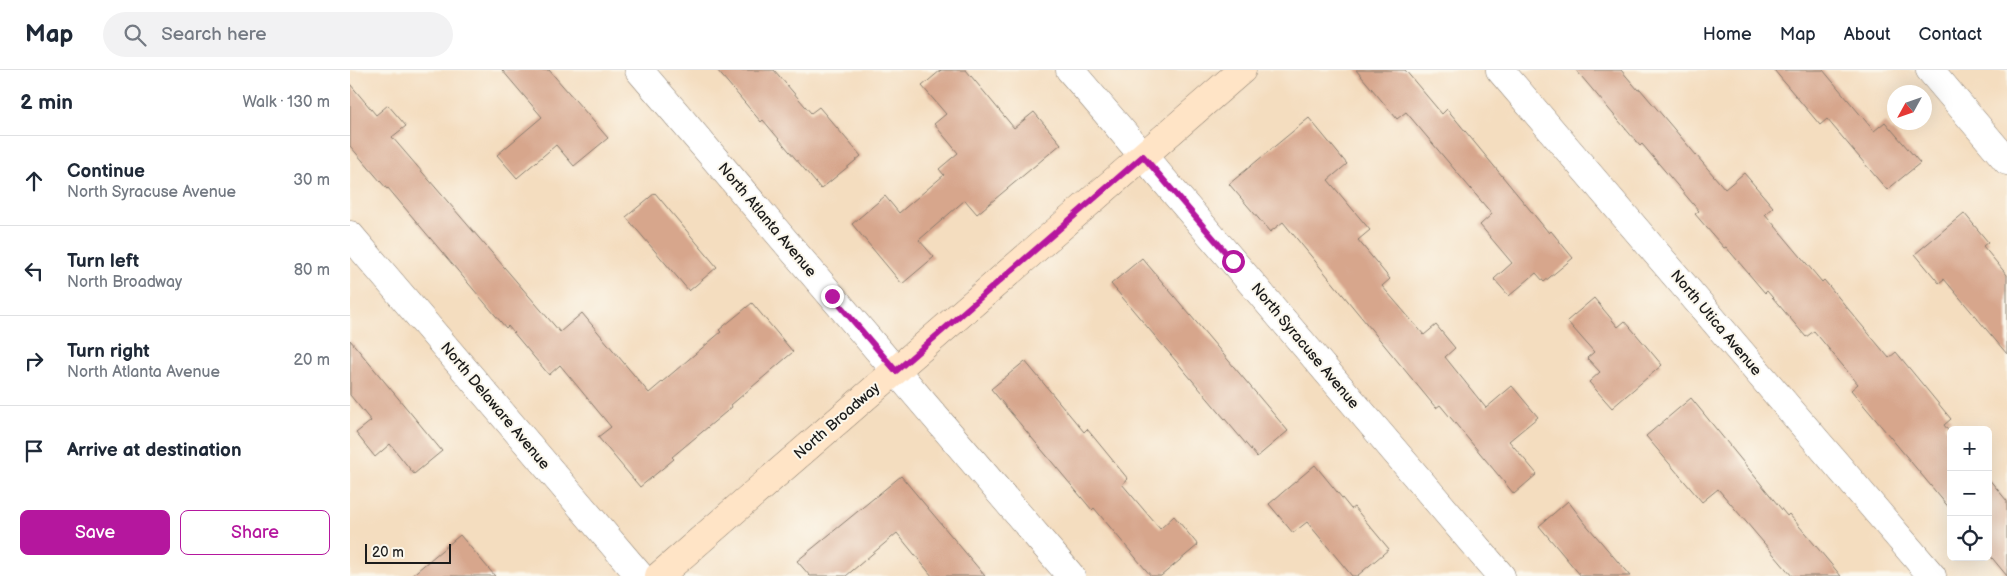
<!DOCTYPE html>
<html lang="en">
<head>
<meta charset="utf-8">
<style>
	:root { --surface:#fff; --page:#f2f2f3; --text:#1f2937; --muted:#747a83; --line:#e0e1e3; --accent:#b5179e }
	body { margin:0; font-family:"Balsamiq Sans",sans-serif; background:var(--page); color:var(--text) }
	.controls { position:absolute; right:15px; bottom:15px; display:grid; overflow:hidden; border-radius:8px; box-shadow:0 5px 20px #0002 }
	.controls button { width:45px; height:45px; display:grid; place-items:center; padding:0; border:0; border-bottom:1px solid var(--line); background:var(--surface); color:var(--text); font:25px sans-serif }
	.compass { position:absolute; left:1537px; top:15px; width:45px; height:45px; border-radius:50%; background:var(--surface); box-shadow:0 5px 20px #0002; rotate:230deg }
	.scale { position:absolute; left:15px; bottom:12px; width:86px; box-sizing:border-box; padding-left:5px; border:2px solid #1c1c1c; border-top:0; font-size:14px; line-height:18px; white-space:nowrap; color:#1c1c1c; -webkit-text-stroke:4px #fbf7ec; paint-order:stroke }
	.stop { position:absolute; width:15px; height:15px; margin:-11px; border:4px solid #b5179e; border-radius:50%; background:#fff }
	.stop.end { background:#b5179e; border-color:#fff; box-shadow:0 1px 5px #0008 }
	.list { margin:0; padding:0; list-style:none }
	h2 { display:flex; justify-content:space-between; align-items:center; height:65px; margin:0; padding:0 20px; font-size:21px }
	h2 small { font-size:16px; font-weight:400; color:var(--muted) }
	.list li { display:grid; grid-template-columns:32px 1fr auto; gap:15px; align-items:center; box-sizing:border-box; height:90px; padding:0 20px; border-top:1px solid var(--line) }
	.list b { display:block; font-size:19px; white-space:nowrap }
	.list p { margin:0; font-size:16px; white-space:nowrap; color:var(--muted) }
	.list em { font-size:16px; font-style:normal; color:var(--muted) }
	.actions { display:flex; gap:10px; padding:15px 20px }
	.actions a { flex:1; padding:11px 0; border:1px solid var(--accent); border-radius:8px; text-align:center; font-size:18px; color:var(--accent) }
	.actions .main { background:var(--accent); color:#fff }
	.icon { flex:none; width:28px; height:28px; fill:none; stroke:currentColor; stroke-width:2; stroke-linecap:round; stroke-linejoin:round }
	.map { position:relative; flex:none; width:1657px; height:506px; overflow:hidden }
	header { display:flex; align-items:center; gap:30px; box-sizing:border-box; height:70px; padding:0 25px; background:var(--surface); border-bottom:1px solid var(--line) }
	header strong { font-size:24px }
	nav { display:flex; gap:28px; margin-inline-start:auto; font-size:18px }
	.search { width:350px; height:45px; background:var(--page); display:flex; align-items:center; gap:12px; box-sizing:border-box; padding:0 18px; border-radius:28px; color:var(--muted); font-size:19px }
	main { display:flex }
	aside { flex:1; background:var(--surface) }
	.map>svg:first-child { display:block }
</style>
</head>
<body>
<header>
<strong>Map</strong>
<div class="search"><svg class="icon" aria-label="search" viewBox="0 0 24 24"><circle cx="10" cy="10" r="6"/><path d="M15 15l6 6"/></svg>Search here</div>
<nav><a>Home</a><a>Map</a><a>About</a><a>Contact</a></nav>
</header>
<main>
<aside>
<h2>2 min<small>Walk · 130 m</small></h2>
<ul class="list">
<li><svg class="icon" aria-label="ahead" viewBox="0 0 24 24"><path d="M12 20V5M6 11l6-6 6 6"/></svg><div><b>Continue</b><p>North Syracuse Avenue</p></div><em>30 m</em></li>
<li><svg class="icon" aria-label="left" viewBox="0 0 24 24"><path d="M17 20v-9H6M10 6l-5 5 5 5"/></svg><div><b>Turn left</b><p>North Broadway</p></div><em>80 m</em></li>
<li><svg class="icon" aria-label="right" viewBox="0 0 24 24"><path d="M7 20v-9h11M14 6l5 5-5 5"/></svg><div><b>Turn right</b><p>North Atlanta Avenue</p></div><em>20 m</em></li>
<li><svg class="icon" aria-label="arrive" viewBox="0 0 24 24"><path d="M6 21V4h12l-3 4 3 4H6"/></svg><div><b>Arrive at destination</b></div></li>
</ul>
<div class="actions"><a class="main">Save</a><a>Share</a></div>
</aside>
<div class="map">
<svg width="1657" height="506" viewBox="0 0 1657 506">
	<rect width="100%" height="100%" fill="#fbf7ec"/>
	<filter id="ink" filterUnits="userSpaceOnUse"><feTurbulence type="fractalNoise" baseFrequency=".02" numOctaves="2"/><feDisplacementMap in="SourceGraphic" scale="10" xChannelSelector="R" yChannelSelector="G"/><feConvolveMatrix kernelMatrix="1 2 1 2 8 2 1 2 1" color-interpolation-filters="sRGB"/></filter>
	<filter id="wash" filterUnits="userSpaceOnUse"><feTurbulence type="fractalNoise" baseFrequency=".0096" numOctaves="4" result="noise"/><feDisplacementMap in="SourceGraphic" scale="20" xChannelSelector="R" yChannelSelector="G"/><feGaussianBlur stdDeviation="1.12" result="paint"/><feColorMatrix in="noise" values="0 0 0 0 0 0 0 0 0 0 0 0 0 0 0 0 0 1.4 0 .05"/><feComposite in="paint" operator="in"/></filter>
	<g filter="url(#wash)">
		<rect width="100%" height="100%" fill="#f4ddbf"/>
		<g id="blocks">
			<g fill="#d7a68c">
				<polygon points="152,0 199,0 258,68 224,96 206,75 167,108 147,85 192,47"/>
				<polygon points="367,0 424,0 461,43 469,37 511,86 471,119 413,50 411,52"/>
				<polygon points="591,0 616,0 664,58 684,42 711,74 627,144 615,130 569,170 584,187 552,214 502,154 535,126 549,143 594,105 589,99 608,83 584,54 596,44 572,16"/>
				<polygon points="1006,0 1055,0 1092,44 1097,39 1199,163 1201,161 1223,188 1194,212 1186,203 1159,226 1144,209 1162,193 1130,155 1142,144 1056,42 1047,49"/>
				<polygon points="1226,0 1271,0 1288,20 1290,19 1375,119 1394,103 1423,137 1415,144 1472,212 1474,210 1539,288 1546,282 1601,349 1594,355 1601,364 1601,440 1501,320 1508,314 1464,261 1456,267 1417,221 1415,223 1376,177 1374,178 1345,144 1349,141 1292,74 1290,76"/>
				<polygon points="1424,0 1473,0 1524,61 1535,52 1570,93 1537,120 1477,49 1470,55"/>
				<polygon points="0,14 26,45 38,35 56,56 42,67 210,262 232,243 299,323 371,262 369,260 402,233 443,282 381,335 382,337 322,387 324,389 290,417 248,367 261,357 210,295 199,305 158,256 156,258 38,118 37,119 0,76"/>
				<polygon points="959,48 997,94 978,110 1020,160 1008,170 1040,209 1032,216 1074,265 1086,255 1105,278 1095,287 1136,338 1162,316 1188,347 1159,371 1187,404 1164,424 1090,335 1086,338 933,152 920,162 879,114"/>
				<polygon points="305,123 367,197 339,221 276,147"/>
				<polygon points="1614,143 1638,172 1633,176 1657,205 1657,284 1594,209 1589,213 1565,184"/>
				<polygon points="792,188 938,361 907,387 761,214"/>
				<polygon points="1244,228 1268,257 1275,251 1312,295 1262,338 1239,312 1250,302 1237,288 1244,282 1217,251"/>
				<polygon points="0,270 92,381 64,404 40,374 25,387 6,363 21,351 0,325"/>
				<polygon points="675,291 734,362 737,359 778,409 772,414 810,459 824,446 848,475 811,506 801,506 744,438 742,440 641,319"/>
				<polygon points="1341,328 1437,446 1439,444 1491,506 1442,506 1368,419 1352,432 1296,366"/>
				<polygon points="965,395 1001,439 1004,437 1039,479 1007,506 1002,506 957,452 943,463 919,434"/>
				<polygon points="551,406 635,506 582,506 547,463 496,506 460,506 447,491"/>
				<polygon points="1638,408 1657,431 1657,506 1638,483"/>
				<polygon points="1218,431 1234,452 1280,506 1231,506 1189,456"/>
				<polygon points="110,465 145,506 61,506"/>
			</g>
		</g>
	</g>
	<g filter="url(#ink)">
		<use href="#blocks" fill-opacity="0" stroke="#887c6e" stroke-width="1"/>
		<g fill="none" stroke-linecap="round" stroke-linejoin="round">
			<defs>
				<g id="minor">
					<polyline points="289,0 721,506"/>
					<polyline points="720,0 1151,506"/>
					<polyline points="1150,0 1582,506"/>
					<polyline points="1580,0 1657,91"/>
					<polyline points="0,165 290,506"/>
				</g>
				<polyline id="secondary" points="309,506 892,0"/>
			</defs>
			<use href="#minor" stroke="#887c6e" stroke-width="29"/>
			<use href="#secondary" stroke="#887c6e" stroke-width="29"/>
			<use href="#minor" stroke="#fff" stroke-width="28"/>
			<use href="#secondary" stroke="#ffe4c6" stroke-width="28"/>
		</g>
	</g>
	<g fill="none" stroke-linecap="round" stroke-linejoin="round" filter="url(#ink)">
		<polyline stroke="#b5179e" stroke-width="6" points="482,226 546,301 793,86 883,191"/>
	</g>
	<g text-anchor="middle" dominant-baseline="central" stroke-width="4" stroke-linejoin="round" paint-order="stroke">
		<g font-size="15" fill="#1c1c1c" stroke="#fbf7ec">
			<text transform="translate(417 150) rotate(50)">North Atlanta Avenue</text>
			<text transform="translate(1366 253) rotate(50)">North Utica Avenue</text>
			<text transform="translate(955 276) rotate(50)">North Syracuse Avenue</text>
			<text transform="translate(145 336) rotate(50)">North Delaware Avenue</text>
			<text transform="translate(487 351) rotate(-41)">North Broadway</text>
		</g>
	</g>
</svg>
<div class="controls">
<button>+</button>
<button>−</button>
<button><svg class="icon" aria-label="locate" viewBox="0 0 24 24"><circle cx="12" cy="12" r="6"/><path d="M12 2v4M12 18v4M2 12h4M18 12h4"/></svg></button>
</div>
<svg class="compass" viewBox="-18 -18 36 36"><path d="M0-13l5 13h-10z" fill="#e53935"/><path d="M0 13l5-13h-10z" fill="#747a83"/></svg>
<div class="scale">20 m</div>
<div class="stop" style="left:883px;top:191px"></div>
<div class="stop end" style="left:482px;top:226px"></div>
</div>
</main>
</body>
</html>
